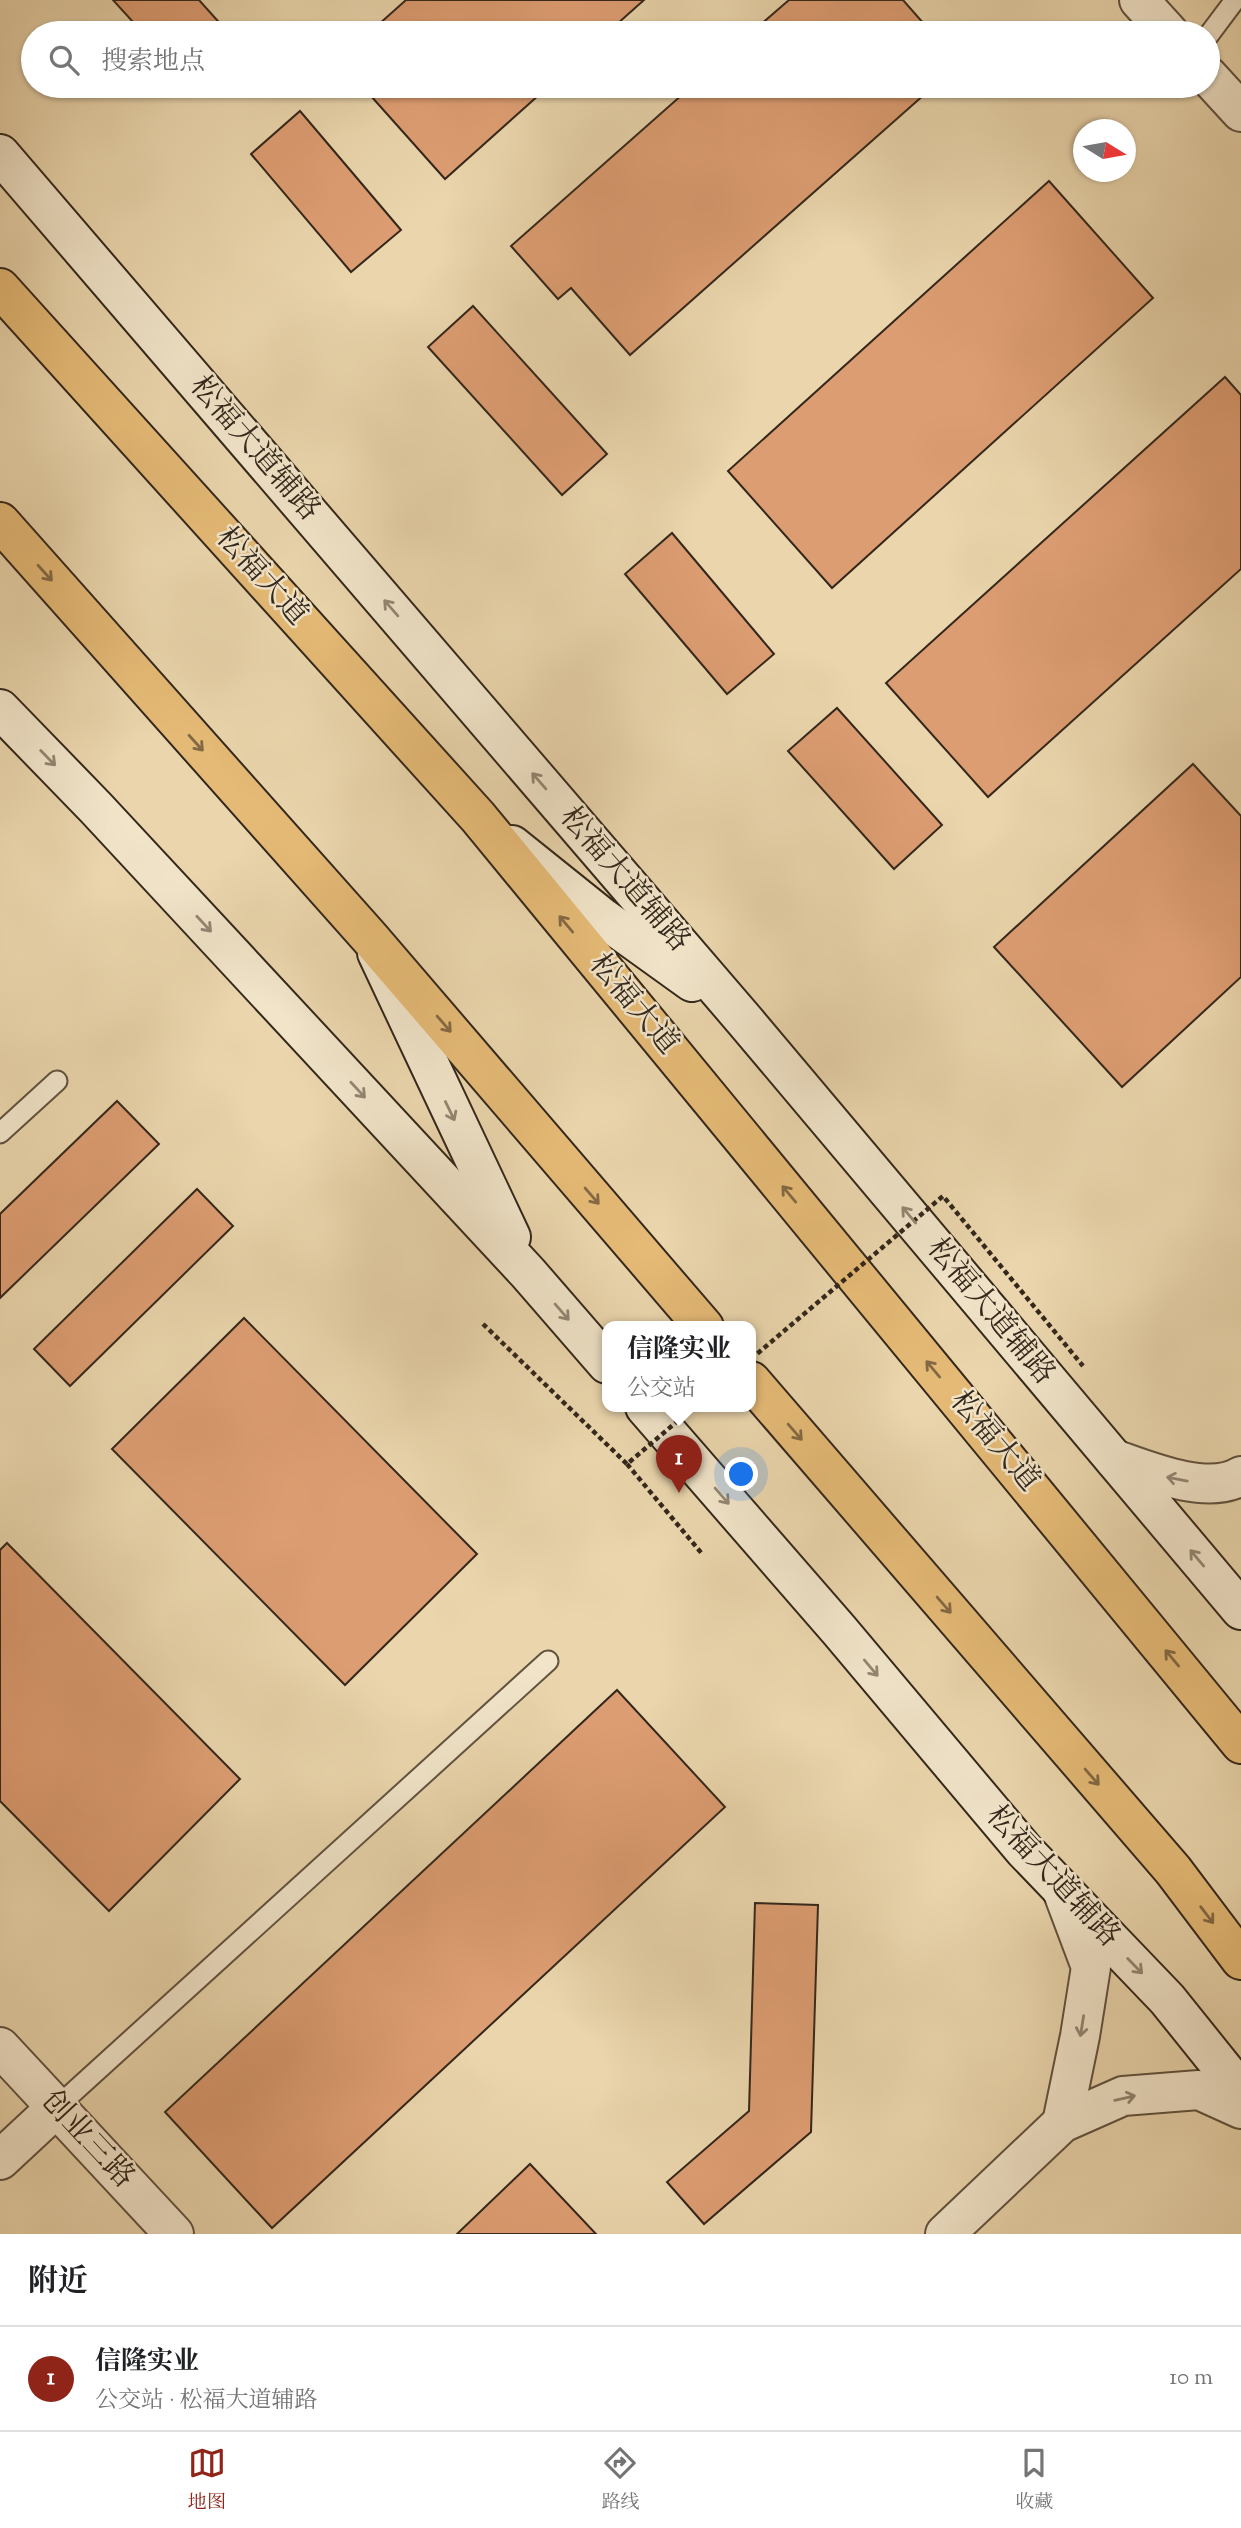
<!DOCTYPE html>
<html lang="zh">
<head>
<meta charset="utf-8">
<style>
	:root { --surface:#fff; --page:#f6f6f6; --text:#202124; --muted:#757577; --line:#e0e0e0; --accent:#8f2418 }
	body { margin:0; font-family:"Sorts Mill Goudy","Noto Serif SC",serif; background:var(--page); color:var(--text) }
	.compass { position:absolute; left:1073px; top:119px; width:63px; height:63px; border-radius:50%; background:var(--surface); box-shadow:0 2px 5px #0004; rotate:101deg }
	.you { position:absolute; left:742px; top:1475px; width:24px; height:24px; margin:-18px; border:5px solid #fff; border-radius:50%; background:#1a73e8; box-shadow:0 0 0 10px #1a73e833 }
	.badge { display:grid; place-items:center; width:46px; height:46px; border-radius:50%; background:var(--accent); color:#fff; font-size:23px; font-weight:700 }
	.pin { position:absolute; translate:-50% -58px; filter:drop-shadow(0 2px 4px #0008) }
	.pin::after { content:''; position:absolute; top:37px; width:24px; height:21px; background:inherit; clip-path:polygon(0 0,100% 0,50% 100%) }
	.popup { position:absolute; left:602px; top:1321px; width:154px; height:91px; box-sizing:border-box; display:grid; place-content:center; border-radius:14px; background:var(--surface); filter:drop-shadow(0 2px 5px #0005); font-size:23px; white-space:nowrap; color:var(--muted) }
	.popup b { font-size:26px; color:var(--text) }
	.popup::after { content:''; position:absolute; left:50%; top:100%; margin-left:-14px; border:14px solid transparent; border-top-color:var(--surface) }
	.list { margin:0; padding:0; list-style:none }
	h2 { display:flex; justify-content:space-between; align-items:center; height:91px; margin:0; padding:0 28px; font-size:30px }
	h2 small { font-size:23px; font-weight:400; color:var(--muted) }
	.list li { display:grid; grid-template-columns:46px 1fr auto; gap:21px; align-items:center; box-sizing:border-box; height:105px; padding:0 28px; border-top:2px solid var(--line) }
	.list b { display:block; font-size:26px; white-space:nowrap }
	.list p { margin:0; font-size:23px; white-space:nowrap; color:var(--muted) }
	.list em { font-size:23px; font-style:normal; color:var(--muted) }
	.icon { flex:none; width:38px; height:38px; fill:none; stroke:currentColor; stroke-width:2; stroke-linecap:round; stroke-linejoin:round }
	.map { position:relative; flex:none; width:1241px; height:2234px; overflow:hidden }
	.search { position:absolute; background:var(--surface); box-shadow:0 2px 5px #0004; left:21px; right:21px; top:21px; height:77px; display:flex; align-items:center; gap:18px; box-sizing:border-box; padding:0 24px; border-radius:38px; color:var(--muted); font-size:26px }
	.sheet { height:196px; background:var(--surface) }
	nav { display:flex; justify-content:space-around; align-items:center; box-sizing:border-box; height:98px; border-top:2px solid var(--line); background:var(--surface); font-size:19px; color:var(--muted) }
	nav a { display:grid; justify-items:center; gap:4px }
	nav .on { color:var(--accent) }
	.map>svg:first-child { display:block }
</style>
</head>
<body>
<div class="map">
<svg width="1241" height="2234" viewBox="0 0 1241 2234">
	<rect width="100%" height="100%" fill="#ead5ac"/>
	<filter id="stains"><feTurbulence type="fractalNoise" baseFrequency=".00286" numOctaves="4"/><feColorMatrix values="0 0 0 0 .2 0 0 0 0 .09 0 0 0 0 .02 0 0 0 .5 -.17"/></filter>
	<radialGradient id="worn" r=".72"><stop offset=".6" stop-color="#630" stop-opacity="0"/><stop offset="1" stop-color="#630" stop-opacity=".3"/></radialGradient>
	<g fill="#dd9d72" stroke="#33271b" stroke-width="2">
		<polygon points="113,0 199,0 225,29 220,33 143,33"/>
		<polygon points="406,0 644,0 607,33 369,33"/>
		<polygon points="789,0 903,0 932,33 751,33"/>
		<polygon points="362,86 549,86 445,179"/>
		<polygon points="692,86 934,86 630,355 571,288 558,299 511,246"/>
		<polygon points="300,111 401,230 351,272 251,154"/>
		<polygon points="1049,181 1153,298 832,588 728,471"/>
		<polygon points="473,306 607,454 562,495 428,347"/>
		<polygon points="1225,377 1241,395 1241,569 988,797 886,683"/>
		<polygon points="672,533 774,654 727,694 625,574"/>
		<polygon points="837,708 942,825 894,869 788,751"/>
		<polygon points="1193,764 1241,816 1241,977 1122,1087 994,947"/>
		<polygon points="117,1101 159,1144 0,1298 0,1214"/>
		<polygon points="197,1189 233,1226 70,1386 34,1349"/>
		<polygon points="244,1318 477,1554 345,1685 112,1449"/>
		<polygon points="7,1543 240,1779 109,1911 0,1801 0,1550"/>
		<polygon points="617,1690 725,1807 272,2228 165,2112"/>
		<polygon points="755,1903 818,1905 811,2132 704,2224 667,2182 749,2111"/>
		<polygon points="530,2164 596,2234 457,2234"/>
	</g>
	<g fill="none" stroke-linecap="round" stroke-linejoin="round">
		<defs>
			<g id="service">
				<polyline points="1208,36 1235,0"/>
				<polyline points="0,1133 57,1081"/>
				<polyline points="57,2107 548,1661"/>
			</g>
			<g id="minor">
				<polyline points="1139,0 1169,33"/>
				<polyline points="1208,76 1241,112"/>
				<path d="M1114,1459C1148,1471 1208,1496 1241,1476"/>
				<polyline points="0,2047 174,2234"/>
				<polyline points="1062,2123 1080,2036 1091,1967 1062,1890"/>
				<polyline points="0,2160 57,2107"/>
				<polyline points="945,2234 1062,2123 1123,2096 1199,2090 1241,2109"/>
			</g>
			<g id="secondary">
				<polyline points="0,154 745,1021 1241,1610"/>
				<polyline points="0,709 96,808 528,1273 607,1364"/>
				<polyline points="512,845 603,918 692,982"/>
				<polyline points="377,953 511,1237"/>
				<polyline points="645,1407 839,1630 1024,1850 1167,1999 1241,2091"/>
			</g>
			<g id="primary">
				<polyline points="0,288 478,817 1241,1744"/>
				<polyline points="0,522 370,938 704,1327"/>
				<polyline points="751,1381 1173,1870 1241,1960"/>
			</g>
		</defs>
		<use href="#service" stroke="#61523f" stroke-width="23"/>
		<use href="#minor" stroke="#61523f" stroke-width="42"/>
		<use href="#secondary" stroke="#33271b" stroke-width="42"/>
		<use href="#primary" stroke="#33271b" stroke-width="42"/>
		<polyline stroke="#33271b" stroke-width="4.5" stroke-dasharray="5 3.5" stroke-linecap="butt" points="627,1464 703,1555"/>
		<use href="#service" stroke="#f1e4c9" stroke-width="19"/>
		<use href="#minor" stroke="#f1e4c9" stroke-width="38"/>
		<use href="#secondary" stroke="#f1e4c9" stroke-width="38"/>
		<use href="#primary" stroke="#e5ba76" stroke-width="38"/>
		<g stroke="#33271b" stroke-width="4.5" stroke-dasharray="5 3.5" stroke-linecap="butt">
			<polyline points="483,1324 627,1464 694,1407"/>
			<polyline points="751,1359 943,1196 1083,1366"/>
		</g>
	</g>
	<defs><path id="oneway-shaft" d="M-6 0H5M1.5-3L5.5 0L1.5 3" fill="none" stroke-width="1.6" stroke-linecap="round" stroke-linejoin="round" transform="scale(1.75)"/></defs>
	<g stroke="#836944">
		<use href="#oneway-shaft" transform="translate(45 573) rotate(48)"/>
		<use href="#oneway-shaft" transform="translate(196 743) rotate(48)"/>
		<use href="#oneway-shaft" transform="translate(566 924) rotate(-130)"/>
		<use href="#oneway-shaft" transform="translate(444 1024) rotate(49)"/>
		<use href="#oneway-shaft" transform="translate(789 1194) rotate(-130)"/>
		<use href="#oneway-shaft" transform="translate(592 1196) rotate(49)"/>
		<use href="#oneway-shaft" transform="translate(933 1369) rotate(-130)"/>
		<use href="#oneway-shaft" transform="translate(795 1432) rotate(49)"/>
		<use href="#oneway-shaft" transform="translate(944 1605) rotate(49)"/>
		<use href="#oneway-shaft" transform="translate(1172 1658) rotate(-130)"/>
		<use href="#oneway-shaft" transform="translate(1092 1777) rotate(49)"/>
		<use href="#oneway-shaft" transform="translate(1207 1915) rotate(53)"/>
	</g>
	<g stroke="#928672">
		<use href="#oneway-shaft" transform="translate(391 608) rotate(-131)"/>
		<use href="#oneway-shaft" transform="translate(48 758) rotate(46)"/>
		<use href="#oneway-shaft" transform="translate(539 781) rotate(-131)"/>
		<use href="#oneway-shaft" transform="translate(204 924) rotate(47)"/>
		<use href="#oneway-shaft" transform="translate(358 1090) rotate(47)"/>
		<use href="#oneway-shaft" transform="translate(450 1111) rotate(64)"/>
		<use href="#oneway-shaft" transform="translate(909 1215) rotate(-130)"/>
		<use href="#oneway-shaft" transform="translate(562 1312) rotate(49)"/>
		<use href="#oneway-shaft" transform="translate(1177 1479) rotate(-169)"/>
		<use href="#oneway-shaft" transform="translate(722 1496) rotate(49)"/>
		<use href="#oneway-shaft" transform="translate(1197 1558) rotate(-130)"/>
		<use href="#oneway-shaft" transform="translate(871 1668) rotate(50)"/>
		<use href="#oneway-shaft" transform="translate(1135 1966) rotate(46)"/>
		<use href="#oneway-shaft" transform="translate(1082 2026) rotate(99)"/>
		<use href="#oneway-shaft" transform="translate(1125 2098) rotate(-13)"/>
	</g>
	<g text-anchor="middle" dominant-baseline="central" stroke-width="5" stroke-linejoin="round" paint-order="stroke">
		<g font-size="30" fill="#33271b" stroke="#f1e4c9">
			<text transform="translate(254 449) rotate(49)">松福大道辅路</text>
			<text transform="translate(261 577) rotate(48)">松福大道</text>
			<text transform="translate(624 880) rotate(49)">松福大道辅路</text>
			<text transform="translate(633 1005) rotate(50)">松福大道</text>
			<text transform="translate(990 1312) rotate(50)">松福大道辅路</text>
			<text transform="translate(994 1442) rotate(50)">松福大道</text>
			<text transform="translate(1052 1877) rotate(47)">松福大道辅路</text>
			<text transform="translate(87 2140) rotate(47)">创业三路</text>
		</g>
	</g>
	<rect width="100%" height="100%" filter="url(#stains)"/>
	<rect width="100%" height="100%" fill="url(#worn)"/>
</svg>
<svg class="compass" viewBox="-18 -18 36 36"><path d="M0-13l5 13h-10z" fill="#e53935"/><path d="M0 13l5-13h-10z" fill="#757577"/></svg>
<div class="you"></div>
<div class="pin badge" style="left:679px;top:1493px">1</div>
<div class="popup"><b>信隆实业</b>公交站</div>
<div class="search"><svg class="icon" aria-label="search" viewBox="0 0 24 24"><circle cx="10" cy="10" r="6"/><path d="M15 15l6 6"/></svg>搜索地点</div>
</div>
<section class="sheet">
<h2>附近<small></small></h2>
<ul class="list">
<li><span class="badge">1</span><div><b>信隆实业</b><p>公交站 · 松福大道辅路</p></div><em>10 m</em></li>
</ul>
</section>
<nav>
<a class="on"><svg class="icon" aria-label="map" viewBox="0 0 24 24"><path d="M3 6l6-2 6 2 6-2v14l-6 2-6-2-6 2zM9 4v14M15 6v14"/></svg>地图</a>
<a><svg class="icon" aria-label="directions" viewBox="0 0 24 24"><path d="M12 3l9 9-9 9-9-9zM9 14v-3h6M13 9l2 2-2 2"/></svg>路线</a>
<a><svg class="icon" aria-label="saved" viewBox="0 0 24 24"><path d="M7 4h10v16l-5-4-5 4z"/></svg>收藏</a>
</nav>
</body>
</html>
